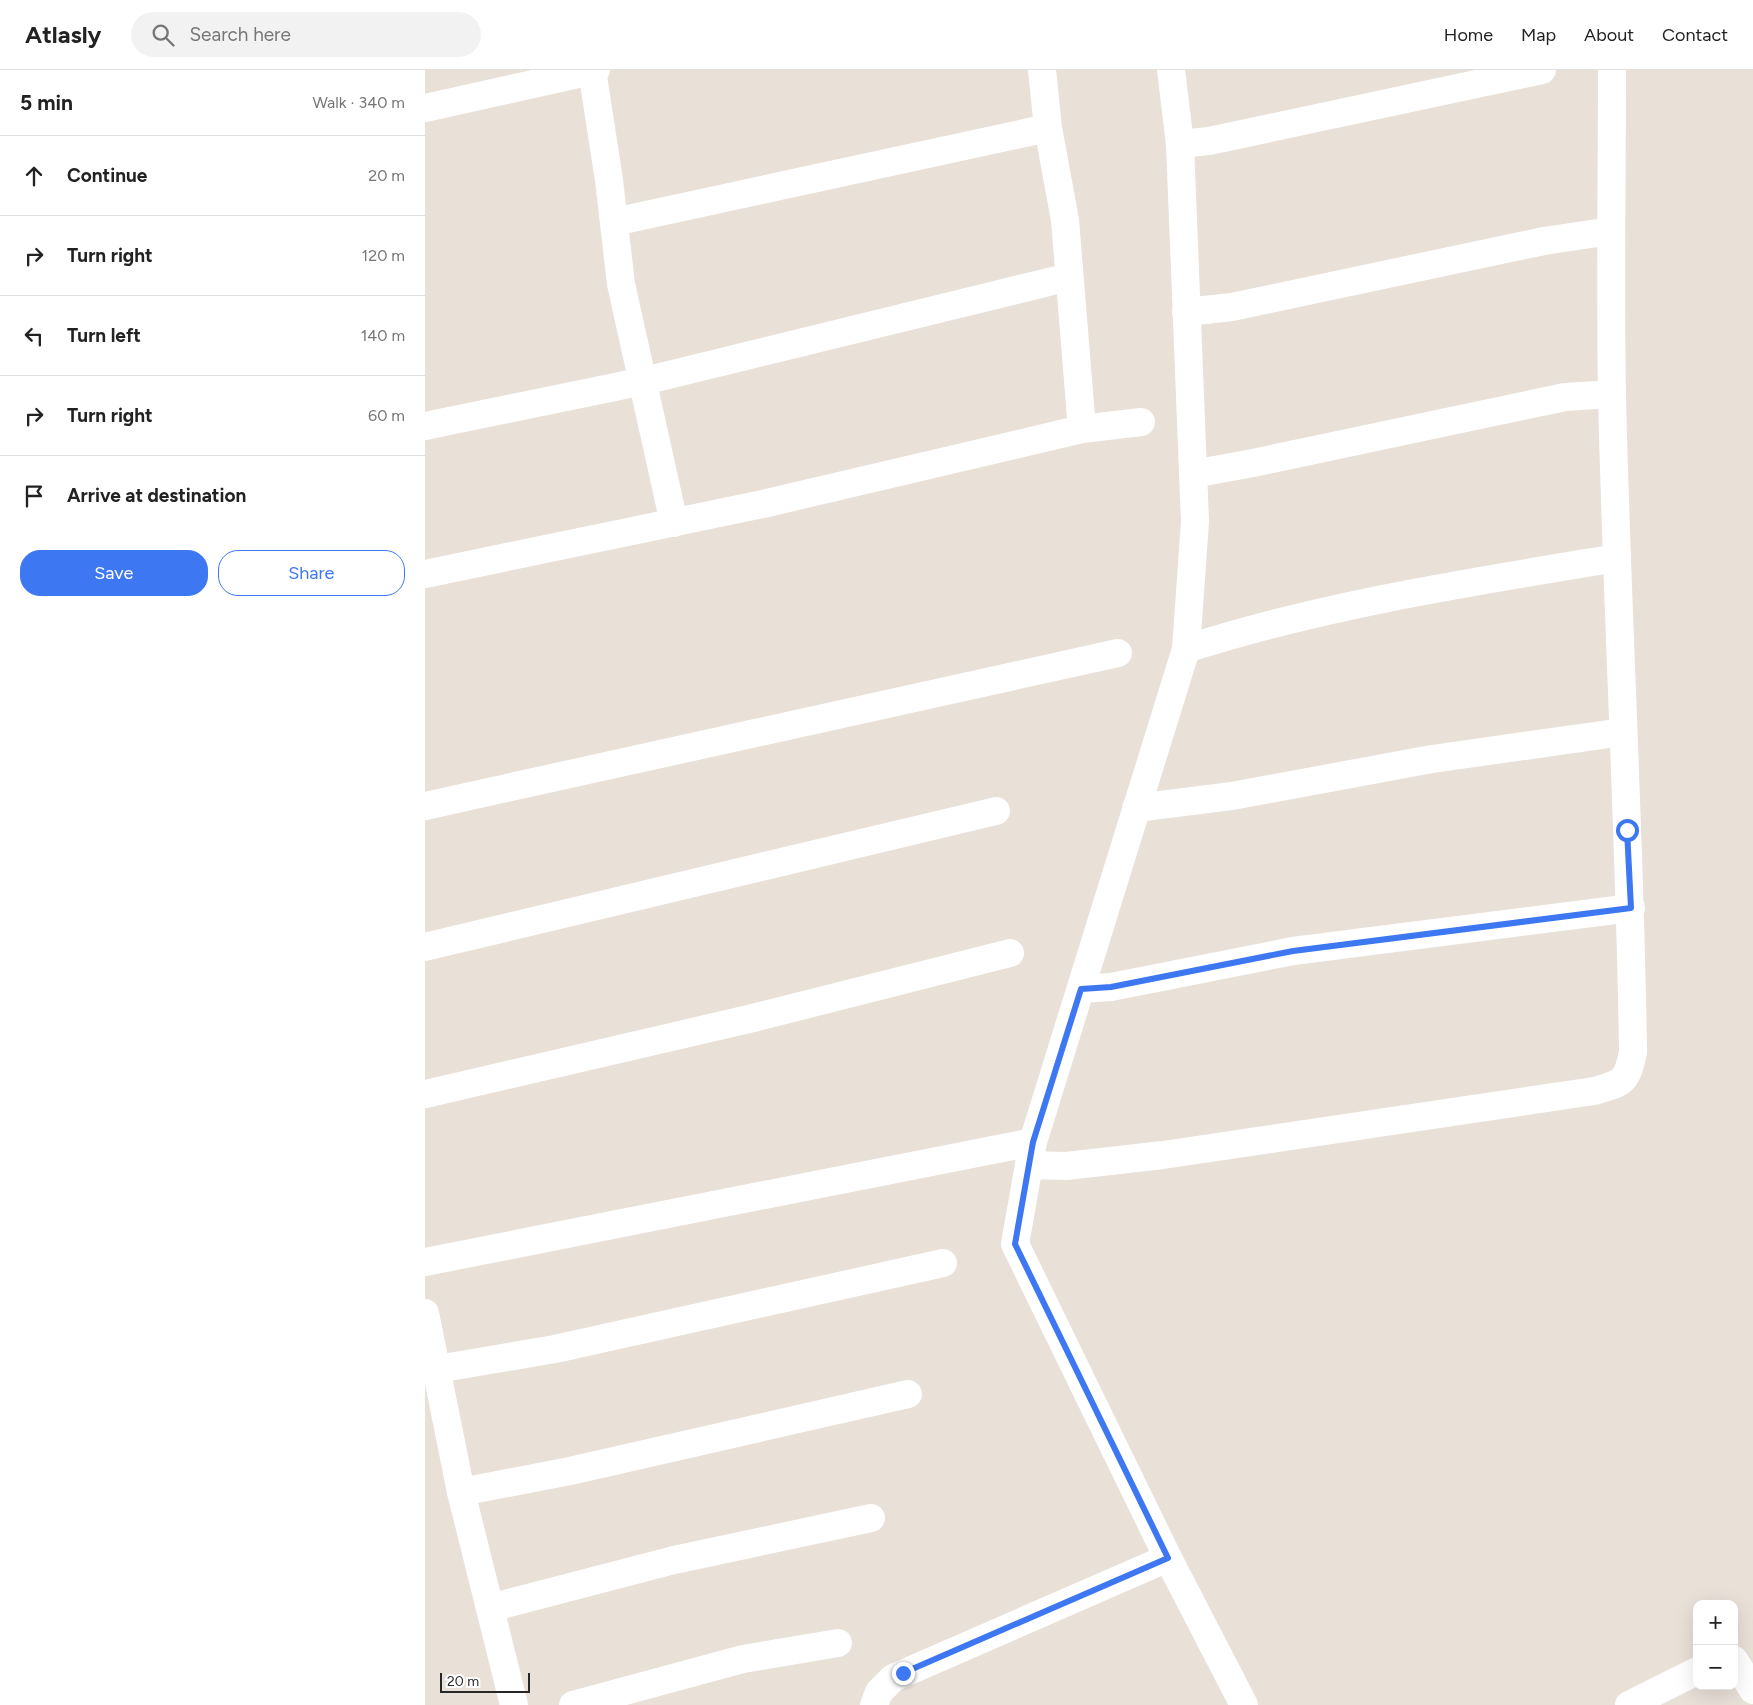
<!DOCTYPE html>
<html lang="en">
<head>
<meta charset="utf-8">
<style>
	:root { --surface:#fff; --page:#f2f2f2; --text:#222; --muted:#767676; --line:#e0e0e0; --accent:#3d77f1 }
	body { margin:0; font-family:Figtree,sans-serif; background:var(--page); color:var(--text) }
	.controls { position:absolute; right:15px; bottom:15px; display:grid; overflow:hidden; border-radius:10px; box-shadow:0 5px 20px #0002 }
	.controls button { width:45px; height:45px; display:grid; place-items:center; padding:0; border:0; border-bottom:1px solid var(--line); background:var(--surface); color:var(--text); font:25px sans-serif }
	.scale { position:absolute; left:15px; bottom:12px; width:90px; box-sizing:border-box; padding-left:5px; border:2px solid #272727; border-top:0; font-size:14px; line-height:18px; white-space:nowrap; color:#272727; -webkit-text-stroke:4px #fff; paint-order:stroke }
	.stop { position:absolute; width:15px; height:15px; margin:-11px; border:4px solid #3d77f1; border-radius:50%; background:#fff }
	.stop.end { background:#3d77f1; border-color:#fff; box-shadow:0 1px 5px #0008 }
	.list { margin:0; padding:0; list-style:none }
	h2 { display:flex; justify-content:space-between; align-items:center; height:65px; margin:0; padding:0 20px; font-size:21px }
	h2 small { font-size:16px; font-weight:400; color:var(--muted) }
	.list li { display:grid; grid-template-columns:32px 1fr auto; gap:15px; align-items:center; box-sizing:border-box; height:80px; padding:0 20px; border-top:1px solid var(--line) }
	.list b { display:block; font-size:19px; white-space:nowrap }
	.list em { font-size:16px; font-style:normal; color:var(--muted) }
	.actions { display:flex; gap:10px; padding:15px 20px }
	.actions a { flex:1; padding:11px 0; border:1px solid var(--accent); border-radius:20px; text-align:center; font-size:18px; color:var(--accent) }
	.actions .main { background:var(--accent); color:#fff }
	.icon { flex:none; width:28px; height:28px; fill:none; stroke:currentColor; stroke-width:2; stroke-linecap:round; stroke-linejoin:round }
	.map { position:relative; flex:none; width:1328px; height:1635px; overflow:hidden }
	header { display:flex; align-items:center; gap:30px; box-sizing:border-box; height:70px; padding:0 25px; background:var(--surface); border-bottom:1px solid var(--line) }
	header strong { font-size:24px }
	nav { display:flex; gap:28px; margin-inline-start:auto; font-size:18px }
	.search { width:350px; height:45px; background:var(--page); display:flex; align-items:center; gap:12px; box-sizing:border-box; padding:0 18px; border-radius:28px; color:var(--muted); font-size:19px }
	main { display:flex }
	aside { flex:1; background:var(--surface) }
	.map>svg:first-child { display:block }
</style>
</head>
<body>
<header>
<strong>Atlasly</strong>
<div class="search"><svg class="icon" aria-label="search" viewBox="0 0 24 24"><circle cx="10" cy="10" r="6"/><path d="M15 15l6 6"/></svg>Search here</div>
<nav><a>Home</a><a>Map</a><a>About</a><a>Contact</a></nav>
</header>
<main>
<aside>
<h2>5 min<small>Walk · 340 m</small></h2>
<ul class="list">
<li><svg class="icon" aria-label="ahead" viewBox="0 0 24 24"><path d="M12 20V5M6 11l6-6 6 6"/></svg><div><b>Continue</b></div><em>20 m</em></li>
<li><svg class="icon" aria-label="right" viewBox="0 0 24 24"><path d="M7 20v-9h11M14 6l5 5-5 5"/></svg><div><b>Turn right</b></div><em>120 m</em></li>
<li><svg class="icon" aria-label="left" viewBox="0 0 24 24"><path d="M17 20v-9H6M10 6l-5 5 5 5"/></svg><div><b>Turn left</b></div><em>140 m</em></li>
<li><svg class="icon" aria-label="right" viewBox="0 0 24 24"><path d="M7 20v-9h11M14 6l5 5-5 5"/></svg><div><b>Turn right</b></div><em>60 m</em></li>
<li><svg class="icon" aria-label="arrive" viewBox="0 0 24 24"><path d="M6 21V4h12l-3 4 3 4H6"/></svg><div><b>Arrive at destination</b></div></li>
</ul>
<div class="actions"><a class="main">Save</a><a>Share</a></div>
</aside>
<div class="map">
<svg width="1328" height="1635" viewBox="0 0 1328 1635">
	<rect width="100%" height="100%" fill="#e9e0d8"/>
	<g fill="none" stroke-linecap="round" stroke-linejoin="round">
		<g stroke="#fff" stroke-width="28">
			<polyline points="167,0 184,110 196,214 249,453"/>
			<polyline points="617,0 623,58 640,150 657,359"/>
			<polyline points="746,0 755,74 770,452 761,579 608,1072 590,1174 743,1488 819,1635"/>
			<polyline points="0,38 171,0"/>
			<polyline points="755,74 784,71 1117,0"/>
			<polyline points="189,152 623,58"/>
			<polyline points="761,242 807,237 1119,171 1186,161"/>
			<polyline points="0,356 219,311 644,207"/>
			<polyline points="768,404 828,393 1140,327 1187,324"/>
			<polyline points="0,504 338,434 657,359 716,352"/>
			<path d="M761,579C901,534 1047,512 1192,488"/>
			<polyline points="0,736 693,583"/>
			<polyline points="711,738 807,726 1007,689 1198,662"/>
			<polyline points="0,877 571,741"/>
			<polyline points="656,919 686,917 868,881 1206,838"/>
			<polyline points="0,1024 328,948 585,883"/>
			<path d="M604,1095L641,1096L738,1085L1169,1021C1198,1013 1202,1012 1208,982C1205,763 1192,545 1187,326C1185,217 1187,109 1187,0"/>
			<polyline points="0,1192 608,1072"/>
			<polyline points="0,1243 36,1422 89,1635"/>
			<polyline points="12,1299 130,1279 518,1193"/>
			<polyline points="36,1422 145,1401 483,1324"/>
			<polyline points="65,1538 249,1490 446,1448"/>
			<polyline points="1309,1590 1328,1620"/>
			<polyline points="148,1635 318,1589 413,1573"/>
			<polyline points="449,1635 454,1622 468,1608 743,1488"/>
			<polyline points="1204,1635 1272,1601"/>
		</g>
	</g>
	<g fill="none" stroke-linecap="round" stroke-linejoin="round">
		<polyline stroke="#3d77f1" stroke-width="6" points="478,1603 743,1488 590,1174 608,1072 656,919 686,917 868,881 1206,838 1202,760"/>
	</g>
</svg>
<div class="controls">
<button>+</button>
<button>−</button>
</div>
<div class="scale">20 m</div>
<div class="stop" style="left:1202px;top:760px"></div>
<div class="stop end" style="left:478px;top:1603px"></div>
</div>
</main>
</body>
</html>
